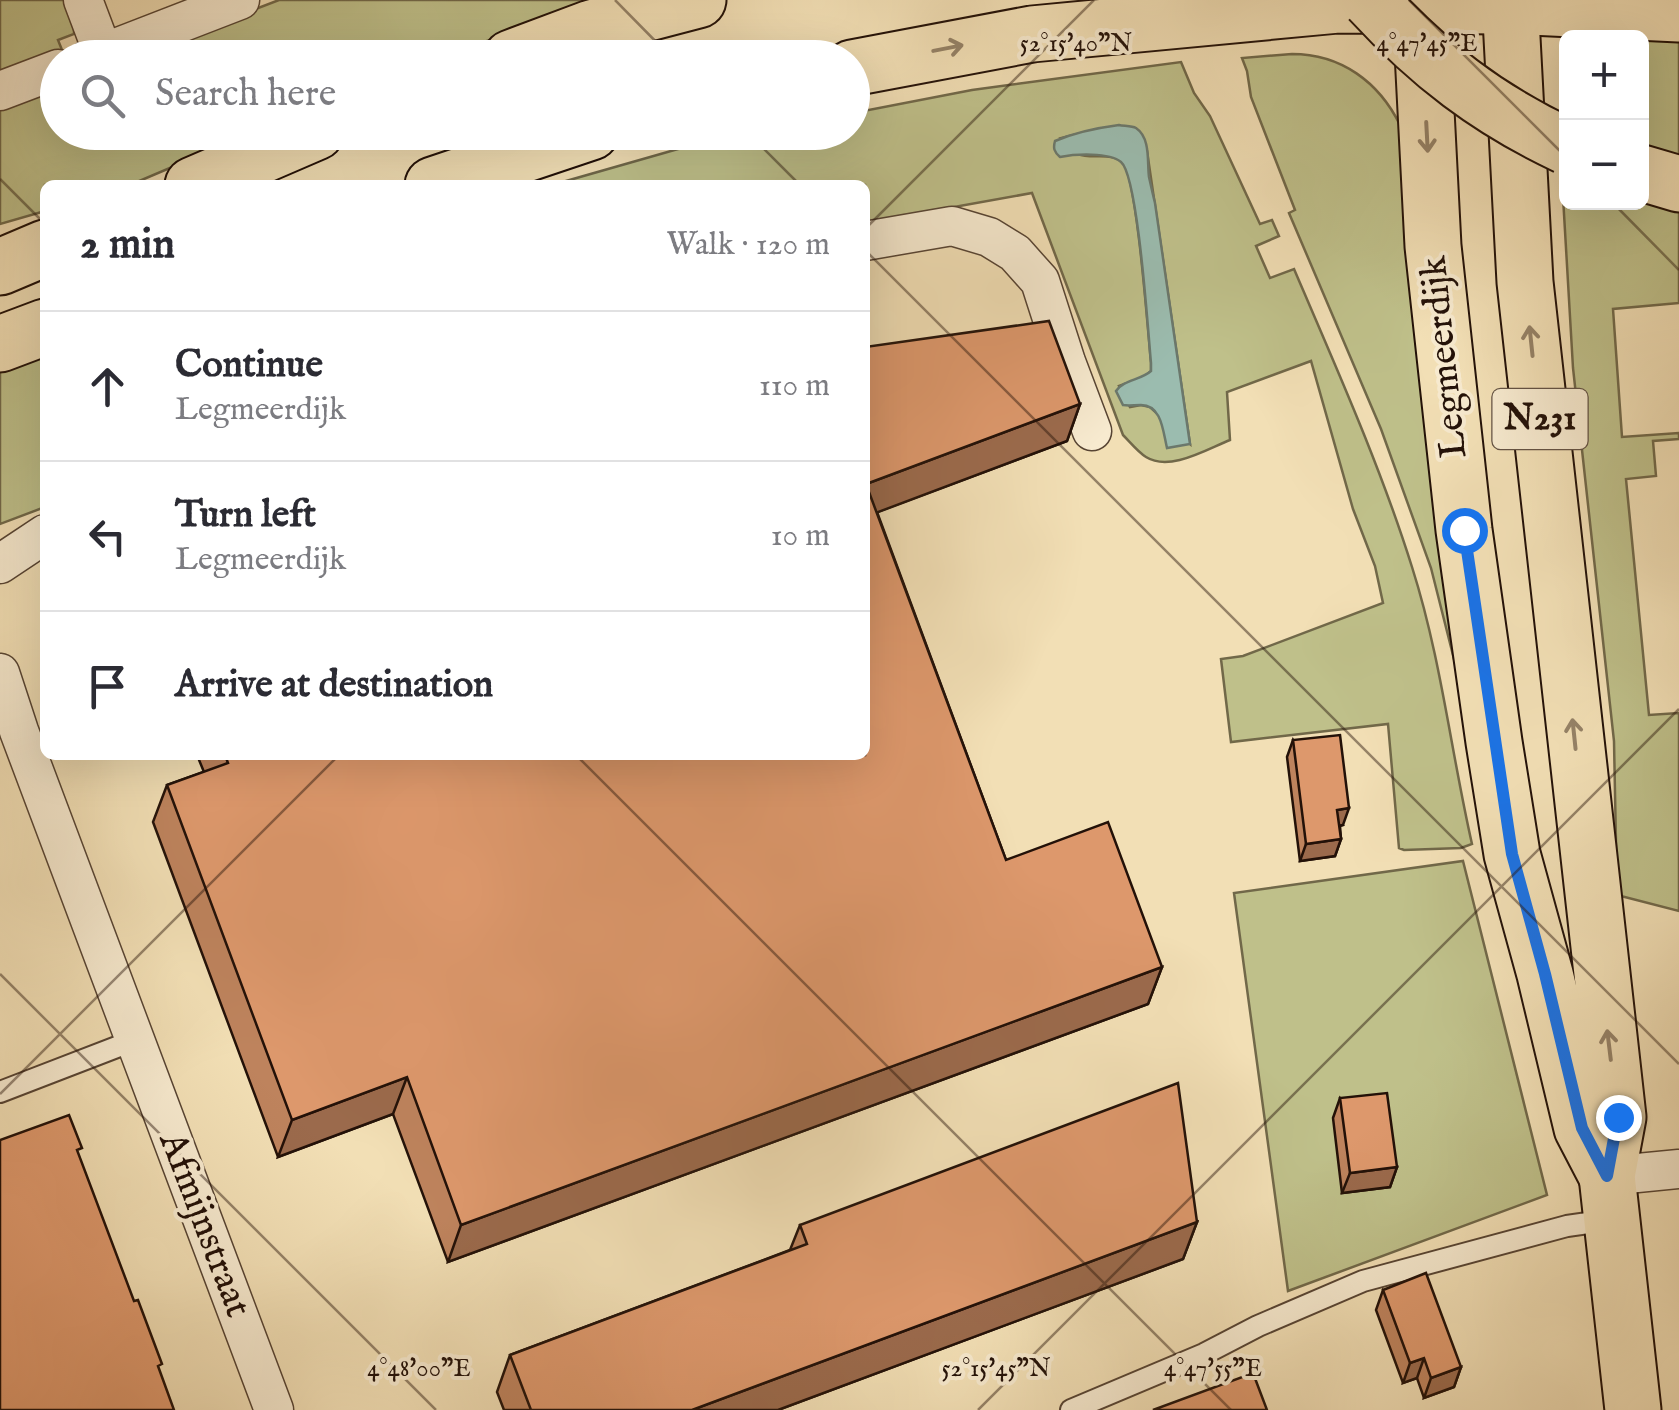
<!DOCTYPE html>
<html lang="en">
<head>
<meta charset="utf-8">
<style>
	:root { --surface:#fff; --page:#f2f2f3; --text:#2b2b33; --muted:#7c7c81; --line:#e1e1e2 }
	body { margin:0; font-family:"IM FELL English",serif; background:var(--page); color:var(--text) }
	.controls { position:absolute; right:30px; top:30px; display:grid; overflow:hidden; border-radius:15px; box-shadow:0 10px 40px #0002 }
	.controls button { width:90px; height:90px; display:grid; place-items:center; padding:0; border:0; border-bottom:2px solid var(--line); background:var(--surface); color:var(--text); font:50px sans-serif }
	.stop { position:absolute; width:30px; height:30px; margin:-22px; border:8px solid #1a73e8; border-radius:50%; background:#fff }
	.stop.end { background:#1a73e8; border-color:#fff; box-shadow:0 2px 10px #0008 }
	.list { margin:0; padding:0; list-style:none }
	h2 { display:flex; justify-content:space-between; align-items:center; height:130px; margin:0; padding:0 40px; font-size:42px }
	h2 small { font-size:32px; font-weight:400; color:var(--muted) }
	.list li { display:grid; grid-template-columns:65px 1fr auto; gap:30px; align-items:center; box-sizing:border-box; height:150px; padding:0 40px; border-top:2px solid var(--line) }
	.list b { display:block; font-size:38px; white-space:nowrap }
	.list p { margin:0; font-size:32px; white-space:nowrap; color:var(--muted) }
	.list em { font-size:32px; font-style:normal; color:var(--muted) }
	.icon { flex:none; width:55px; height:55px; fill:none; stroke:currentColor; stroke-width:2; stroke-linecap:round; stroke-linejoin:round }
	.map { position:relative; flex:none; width:1679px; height:1410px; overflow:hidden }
	.search { position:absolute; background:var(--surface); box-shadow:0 10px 40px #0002; left:40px; top:40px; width:830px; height:110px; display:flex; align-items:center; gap:25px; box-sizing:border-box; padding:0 35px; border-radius:55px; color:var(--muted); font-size:38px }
	.panel { position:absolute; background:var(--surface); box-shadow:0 10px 40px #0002; left:40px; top:180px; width:830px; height:580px; border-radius:15px }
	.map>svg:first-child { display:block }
</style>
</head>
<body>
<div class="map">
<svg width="1679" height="1410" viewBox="0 0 1679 1410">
	<rect width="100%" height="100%" fill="#f2dfb5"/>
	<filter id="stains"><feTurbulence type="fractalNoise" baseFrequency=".002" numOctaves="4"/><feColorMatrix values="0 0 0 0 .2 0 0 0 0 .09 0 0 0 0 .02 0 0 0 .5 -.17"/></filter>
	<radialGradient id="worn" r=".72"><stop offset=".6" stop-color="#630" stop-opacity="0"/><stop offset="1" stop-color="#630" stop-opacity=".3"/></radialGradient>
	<g fill="#bfc08a" stroke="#716849" stroke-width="2.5" fill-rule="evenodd">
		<polygon points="0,0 66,0 74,27 74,34 58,40 62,50 0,74"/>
		<polygon points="279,0 609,0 439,57 128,58"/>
		<polygon points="1679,34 1679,164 1642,149 1642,38"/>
		<path d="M1292,54C1341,54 1379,82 1400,125L1458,675L1431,568L1381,429L1289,213L1295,210L1251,97L1247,71L1242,58Z"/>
		<path d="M1181,62L1194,93L1210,116L1260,224L1272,220L1279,236L1256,246L1270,278L1294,269C1336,367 1380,465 1412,567C1441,658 1451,752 1472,844L1461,848L1404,850L1399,848L1388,724L1231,742L1221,659L1243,656L1383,603L1375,566L1353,509L1311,361L1227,392L1230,440C1207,449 1170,472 1146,457C1138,452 1130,442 1123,435L1032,193L865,223V185H552L720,137L722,141L766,133L852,132L853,113L972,90ZM1089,131L1147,151L1190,444L1150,407L1141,405L1130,407L1119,386L1144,377L1151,371V363C1148,333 1137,178 1123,163C1111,151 1092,160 1078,154C1072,151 1066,142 1061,138Z"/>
		<polygon points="57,85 58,132 252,133 130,185 45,185 45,211 0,224 0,108"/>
		<polygon points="1566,106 1566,202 1642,202 1642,191 1679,198 1679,303 1613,309 1622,437 1679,433 1679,439 1653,441 1656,476 1626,479 1649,715 1679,713 1679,911 1617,895 1614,741 1573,368 1559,128"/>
		<polygon points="45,350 45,507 0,524 0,366"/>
		<polygon points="1463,861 1547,1195 1288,1291 1234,893"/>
	</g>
	<path fill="#9bbcaf" stroke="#6b786c" stroke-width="2.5" d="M1119,125C1123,126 1132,126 1136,128C1151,138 1147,163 1149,177C1151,186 1153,195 1155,203L1190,444L1167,448C1163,432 1162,405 1141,405C1134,405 1129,406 1123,405L1116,391C1123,380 1141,380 1151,371V363C1148,332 1138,176 1121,162C1109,152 1075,154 1060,157C1054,152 1053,148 1055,141C1076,132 1096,128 1119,125Z"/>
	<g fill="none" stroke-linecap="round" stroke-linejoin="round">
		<defs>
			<g id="lane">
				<polyline points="0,1092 135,1040"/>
				<polyline points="1071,1410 1204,1354 1258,1326 1363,1281 1567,1226 1609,1220"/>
			</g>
			<g id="street">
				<polyline points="83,0 103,53"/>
				<polyline points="90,58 240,0"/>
				<polyline points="0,91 58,69"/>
				<polyline points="865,241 952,226 989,237 1015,253 1040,281 1066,362 1092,431"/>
				<polyline points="0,564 45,534"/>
				<polyline points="0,673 19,731 274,1410"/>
				<polyline points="1607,1176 1679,1169"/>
			</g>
			<g id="primary">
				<polyline points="1510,0 1525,282 1618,1117 1607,1176 1633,1410"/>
				<polyline points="1421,14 1433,246 1464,530 1494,742 1512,854 1545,974 1582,1128 1607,1176"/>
			</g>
			<g id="highway">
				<polyline points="511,58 591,28 698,0"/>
				<polyline points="852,68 1032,34 1338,5 1510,6 1679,14"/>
				<polyline points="1642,173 1679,184"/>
				<polyline points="193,185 316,132"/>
				<polyline points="433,185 591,132"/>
				<polyline points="0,267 45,248"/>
				<polyline points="0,344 45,327"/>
			</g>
		</defs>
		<use href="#lane" stroke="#574433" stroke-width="24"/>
		<use href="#street" stroke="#574433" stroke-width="41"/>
		<use href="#primary" stroke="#231108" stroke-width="59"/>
		<use href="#highway" stroke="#231108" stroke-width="59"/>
		<use href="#lane" stroke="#f7eacf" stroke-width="20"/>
		<use href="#street" stroke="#f7eacf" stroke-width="38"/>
		<use href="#primary" stroke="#f2dfb5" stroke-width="55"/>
		<use href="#highway" stroke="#f2dfb5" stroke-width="55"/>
		<defs>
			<path id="highway-bridge" d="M1370,0C1429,64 1487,109 1566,146"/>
		</defs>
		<use href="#highway-bridge" stroke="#231108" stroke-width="59" stroke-linecap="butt"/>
		<use href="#highway-bridge" stroke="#f2dfb5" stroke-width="55"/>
	</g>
	<g fill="#be835d" stroke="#231108" stroke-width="2.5">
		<polygon points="865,347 1080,404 1067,441 877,512 1006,860 1162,967 1148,1004 448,1262 393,1114 278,1157 153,822 167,785 204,772 197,755 865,755"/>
		<polygon points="1293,740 1343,825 1340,826 1341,839 1335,856 1300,861 1287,757"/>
		<polygon points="1340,1098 1397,1167 1390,1187 1342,1193 1333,1118"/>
		<polygon points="1197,1222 1183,1259 778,1410 504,1410 497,1392 510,1355 790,1250 800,1225"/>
		<polygon points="1383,1290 1461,1367 1454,1387 1424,1398 1417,1378 1403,1383 1376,1310"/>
	</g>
	<g fill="#9b6a4c" stroke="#231108" stroke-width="2.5">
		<polygon points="1080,404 1067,441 865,517 866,484"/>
		<polygon points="1349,808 1343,825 1331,827 1337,810"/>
		<polygon points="1341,839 1335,856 1300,861 1306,844"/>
		<polygon points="1162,967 1148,1004 448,1262 461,1225"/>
		<polygon points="407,1077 393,1114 278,1157 292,1120"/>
		<polygon points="1397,1167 1390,1187 1342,1193 1350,1173"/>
		<polygon points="1197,1222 1183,1259 778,1410 692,1410"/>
		<polygon points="1424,1358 1417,1378 1403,1383 1410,1363"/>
		<polygon points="1461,1367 1454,1387 1424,1398 1431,1378"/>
	</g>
	<g fill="#dd986c" stroke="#231108" stroke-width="2.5">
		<polygon points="1049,321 1080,404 866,484 1006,860 1108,822 1162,967 461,1225 407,1077 292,1120 167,785 228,763 225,755 865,755 865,347"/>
		<polygon points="1340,735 1349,808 1337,810 1341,839 1306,844 1293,740"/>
		<polygon points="1178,1083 1197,1222 692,1410 531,1410 510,1355 807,1244 800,1225"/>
		<polygon points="1387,1093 1397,1167 1350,1173 1340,1098"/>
		<polygon points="69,1115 82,1148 77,1150 134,1301 138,1300 162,1364 158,1366 174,1410 0,1410 0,1140"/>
		<polygon points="1426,1273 1461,1367 1431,1378 1424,1358 1410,1363 1383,1290"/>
		<polygon points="1253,1373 1267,1410 1153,1410"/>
	</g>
	<defs><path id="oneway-shaft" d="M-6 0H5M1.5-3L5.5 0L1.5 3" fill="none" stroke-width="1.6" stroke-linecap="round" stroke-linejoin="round" transform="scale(2.5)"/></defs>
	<g stroke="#958267">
		<use href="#oneway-shaft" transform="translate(948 48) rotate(-11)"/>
		<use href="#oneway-shaft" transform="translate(1427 137) rotate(87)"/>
		<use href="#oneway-shaft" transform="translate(1531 341) rotate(-96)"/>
		<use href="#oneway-shaft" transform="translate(1574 734) rotate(-96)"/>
		<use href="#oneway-shaft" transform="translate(1609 1045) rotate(-97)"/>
	</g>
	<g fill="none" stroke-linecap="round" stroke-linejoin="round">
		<polyline stroke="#1a73e8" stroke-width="12" points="1464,530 1512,854 1545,974 1582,1128 1607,1176 1618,1117"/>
	</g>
	<path fill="none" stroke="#231108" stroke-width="2.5" stroke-opacity="0.45" d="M615,0L672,58M1409,0L1566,157M747,132L800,185M0,179L45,224M1612,202L1679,270M865,229L1094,0M865,250L1679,1064M576,755L1231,1410M0,974L436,1410M0,1094L339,755M978,1410L1679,709"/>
	<g text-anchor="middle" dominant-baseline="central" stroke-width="8" stroke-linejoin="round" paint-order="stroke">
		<rect fill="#f7eacf" stroke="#635244" stroke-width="2.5" x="1492.5" y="389" width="95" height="60" rx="8"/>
		<g font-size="35" font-weight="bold" fill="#231108">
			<text x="1540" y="419">N231</text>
		</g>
		<g font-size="38" fill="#231108" stroke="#f7eacf">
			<text transform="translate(1445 357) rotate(-96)">Legmeerdijk</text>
			<text transform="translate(204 1225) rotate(69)">Afmijnstraat</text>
		</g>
	</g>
	<g font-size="25" text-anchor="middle" fill="#231108" stroke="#f7eacf" stroke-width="8" stroke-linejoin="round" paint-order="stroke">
		<text x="1427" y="51">4°47'45"E</text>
		<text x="1076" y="51">52°15'40"N</text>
		<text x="419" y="1376">4°48'00"E</text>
		<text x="996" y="1376">52°15'45"N</text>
		<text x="1213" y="1376">4°47'55"E</text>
	</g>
	<rect width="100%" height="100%" filter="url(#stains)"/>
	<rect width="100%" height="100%" fill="url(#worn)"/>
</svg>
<div class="controls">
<button>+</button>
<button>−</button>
</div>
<div class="stop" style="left:1464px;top:530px"></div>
<div class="stop end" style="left:1618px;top:1117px"></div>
<div class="search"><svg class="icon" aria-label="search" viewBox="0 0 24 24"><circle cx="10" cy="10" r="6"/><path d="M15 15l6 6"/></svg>Search here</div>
<section class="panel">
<h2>2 min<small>Walk · 120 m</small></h2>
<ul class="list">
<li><svg class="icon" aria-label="ahead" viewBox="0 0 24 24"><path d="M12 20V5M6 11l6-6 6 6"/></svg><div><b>Continue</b><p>Legmeerdijk</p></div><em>110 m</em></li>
<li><svg class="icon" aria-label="left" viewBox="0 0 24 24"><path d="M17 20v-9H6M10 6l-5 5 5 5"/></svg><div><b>Turn left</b><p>Legmeerdijk</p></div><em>10 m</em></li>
<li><svg class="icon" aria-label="arrive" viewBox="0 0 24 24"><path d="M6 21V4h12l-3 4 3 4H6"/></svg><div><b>Arrive at destination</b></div></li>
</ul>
</section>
</div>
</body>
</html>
